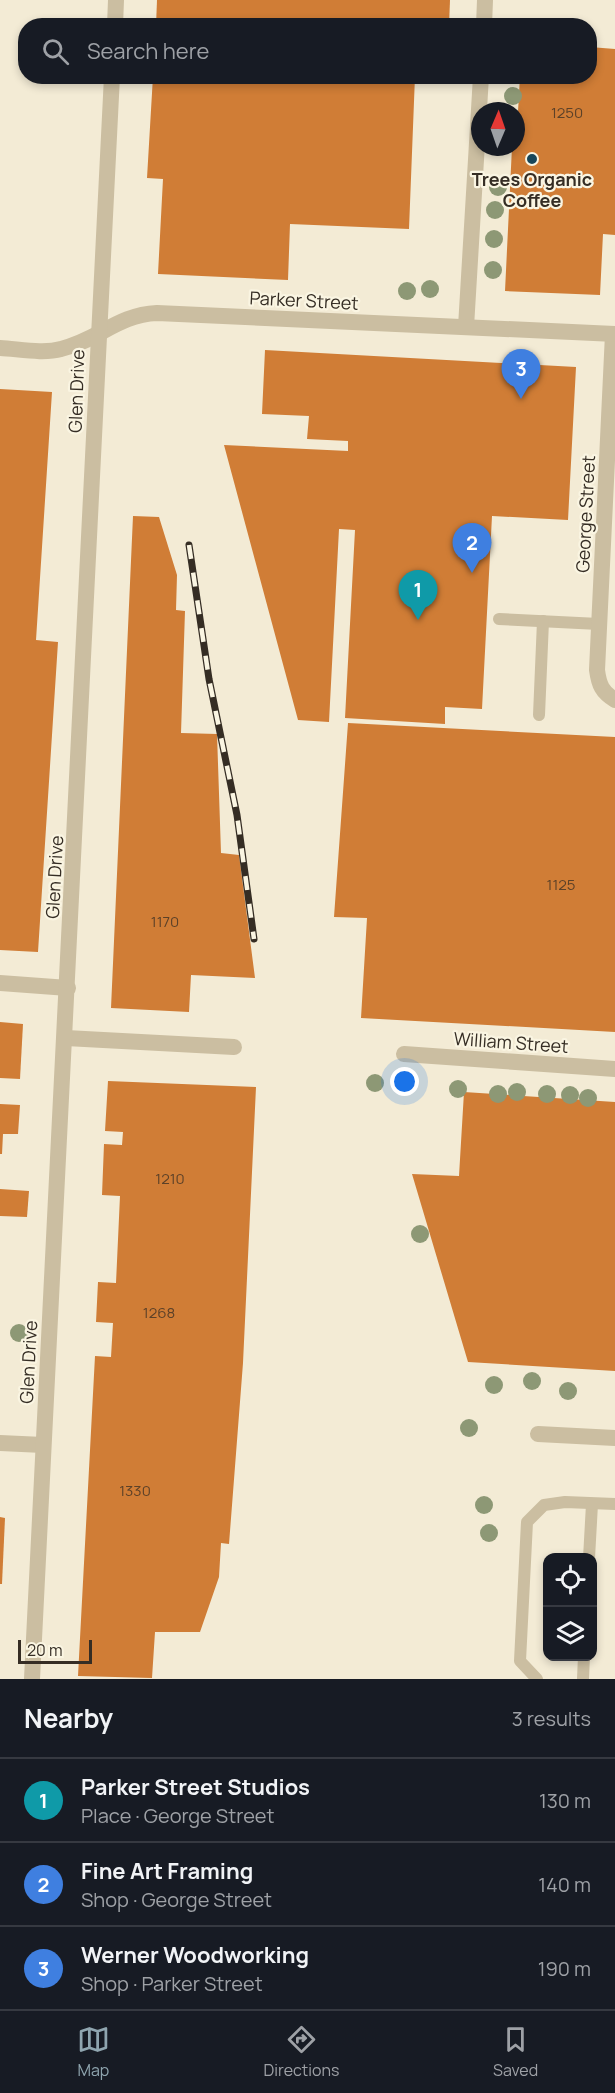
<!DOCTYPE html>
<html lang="en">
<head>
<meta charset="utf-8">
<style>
	:root { --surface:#171b24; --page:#242831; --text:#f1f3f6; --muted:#9ea1a6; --line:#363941; --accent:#8fa5af }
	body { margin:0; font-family:Manrope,sans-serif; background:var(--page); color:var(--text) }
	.controls { position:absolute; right:18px; bottom:18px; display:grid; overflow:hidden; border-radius:12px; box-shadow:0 3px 9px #0003 }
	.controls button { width:54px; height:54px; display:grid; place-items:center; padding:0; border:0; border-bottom:2px solid var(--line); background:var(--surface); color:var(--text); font:30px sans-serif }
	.compass { position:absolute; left:471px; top:102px; width:54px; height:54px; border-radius:50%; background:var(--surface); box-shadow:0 3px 9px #0003; rotate:2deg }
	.scale { position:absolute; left:18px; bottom:15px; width:74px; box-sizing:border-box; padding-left:6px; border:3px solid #352d24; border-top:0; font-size:16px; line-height:21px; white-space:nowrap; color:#352d24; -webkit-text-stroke:4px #faf5e2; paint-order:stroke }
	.you { position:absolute; left:405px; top:1082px; width:21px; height:21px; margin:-15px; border:4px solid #fff; border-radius:50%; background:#1a73e8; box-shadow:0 0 0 9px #1a73e833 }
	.badge { display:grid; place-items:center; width:39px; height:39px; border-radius:50%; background:var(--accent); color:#fff; font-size:20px; font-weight:700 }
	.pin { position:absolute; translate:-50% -50px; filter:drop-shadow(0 2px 3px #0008) }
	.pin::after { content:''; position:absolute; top:32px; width:21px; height:18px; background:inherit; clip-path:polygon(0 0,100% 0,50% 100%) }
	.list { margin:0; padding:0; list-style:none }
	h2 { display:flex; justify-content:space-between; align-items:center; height:78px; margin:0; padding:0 24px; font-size:26px }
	h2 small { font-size:20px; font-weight:400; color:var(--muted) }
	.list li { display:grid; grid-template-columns:39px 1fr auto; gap:18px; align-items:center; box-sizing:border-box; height:84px; padding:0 24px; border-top:2px solid var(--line) }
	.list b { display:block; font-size:22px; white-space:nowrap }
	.list p { margin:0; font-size:20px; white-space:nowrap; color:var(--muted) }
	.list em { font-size:20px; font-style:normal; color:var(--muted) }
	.icon { flex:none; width:33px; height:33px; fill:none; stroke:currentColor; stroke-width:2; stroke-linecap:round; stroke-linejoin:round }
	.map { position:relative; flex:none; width:615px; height:1679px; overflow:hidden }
	.search { position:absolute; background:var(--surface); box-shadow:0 3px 9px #0003; left:18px; right:18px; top:18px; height:66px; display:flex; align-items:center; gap:15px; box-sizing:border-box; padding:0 21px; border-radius:24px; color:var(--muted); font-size:22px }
	.sheet { height:330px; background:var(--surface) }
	nav { display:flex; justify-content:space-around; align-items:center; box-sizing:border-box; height:84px; border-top:2px solid var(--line); background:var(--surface); font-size:16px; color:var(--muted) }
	nav a { display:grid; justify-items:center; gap:3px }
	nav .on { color:var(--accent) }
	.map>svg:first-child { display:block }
</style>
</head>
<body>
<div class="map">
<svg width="615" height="1679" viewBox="0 0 615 1679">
	<rect width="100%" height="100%" fill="#f3ebd5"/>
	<g fill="#d07d36">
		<polygon points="157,0 450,0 449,26 156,26"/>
		<polygon points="590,47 615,49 615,235 603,234 600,295 505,291 512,147 516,147 520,76 590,76"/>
		<polygon points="153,76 415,76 409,229 290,224 288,280 158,274 163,179 147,178"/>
		<polygon points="265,350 576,367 568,520 492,516 482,709 445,707 445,724 345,718 355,530 339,529 329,722 298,720 224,445 348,451 348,441 307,439 309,416 262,414"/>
		<polygon points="0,389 52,392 36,640 58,642 38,952 0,950"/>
		<polygon points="133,516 159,517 177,575 176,610 185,611 181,733 217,734 221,853 239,855 255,978 191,975 189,1012 111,1008"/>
		<polygon points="348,723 615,737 615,1032 361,1018 367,918 334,917"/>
		<polygon points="0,1022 23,1024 20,1079 0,1078"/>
		<polygon points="108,1081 256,1087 243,1363 229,1544 221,1543 219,1577 200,1632 155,1632 152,1678 78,1676 95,1356 111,1357 113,1323 96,1322 98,1282 116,1283 120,1196 102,1195 104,1144 122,1145 123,1132 105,1131"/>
		<polygon points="464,1092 615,1102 615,1371 468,1362 412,1174 459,1176"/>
		<polygon points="0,1104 20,1105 18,1134 3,1134 2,1154 0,1154"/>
		<polygon points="0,1189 29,1191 27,1217 0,1216"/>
		<polygon points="0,1517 5,1518 2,1584 0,1584"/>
	</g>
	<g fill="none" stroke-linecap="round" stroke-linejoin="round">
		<g stroke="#cbbea1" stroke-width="12">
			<polyline points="499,619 599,624"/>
			<polyline points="539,715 543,621"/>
			<polyline points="589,1558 592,1504"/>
			<polyline points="537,1679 520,1661 527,1522 544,1505 565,1502 615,1504"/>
			<polyline points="583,1679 584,1656"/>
		</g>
		<g stroke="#cbbea1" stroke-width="16">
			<polyline points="115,26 116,0"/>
			<polyline points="484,26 485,0"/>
			<polyline points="466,327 481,76"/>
			<path d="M613,334L597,670C599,685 602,692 615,700"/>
			<path d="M0,348C19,349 43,354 61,349C99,340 117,315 157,313L615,334"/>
			<polyline points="0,983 68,988"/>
			<polyline points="66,1038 234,1047"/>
			<polyline points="404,1054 615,1069"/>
			<polyline points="538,1434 615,1438"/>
			<polyline points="0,1443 43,1445"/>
			<polyline points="32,1679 112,76"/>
		</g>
		<defs>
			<polyline id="rail" points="189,545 209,679 237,815 254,939"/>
		</defs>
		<use href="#rail" stroke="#352d24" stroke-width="7"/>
		<use href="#rail" stroke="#faf5e2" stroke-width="4.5" stroke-dasharray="14" stroke-linecap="butt"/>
	</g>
	<g fill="#8d9875">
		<circle cx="513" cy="96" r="9"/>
		<circle cx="498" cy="187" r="9"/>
		<circle cx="495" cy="210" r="9"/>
		<circle cx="494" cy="239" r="9"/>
		<circle cx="493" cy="270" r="9"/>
		<circle cx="430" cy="289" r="9"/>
		<circle cx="407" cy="291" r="9"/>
		<circle cx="375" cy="1083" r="9"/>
		<circle cx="458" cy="1089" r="9"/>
		<circle cx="517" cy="1092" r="9"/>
		<circle cx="498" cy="1094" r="9"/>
		<circle cx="547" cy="1094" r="9"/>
		<circle cx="570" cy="1095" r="9"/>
		<circle cx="588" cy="1098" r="9"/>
		<circle cx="420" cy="1234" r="9"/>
		<circle cx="19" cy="1333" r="9"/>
		<circle cx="532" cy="1381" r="9"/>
		<circle cx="494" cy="1385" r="9"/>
		<circle cx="568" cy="1391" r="9"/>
		<circle cx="469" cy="1428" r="9"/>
		<circle cx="484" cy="1505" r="9"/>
		<circle cx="489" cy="1533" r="9"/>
	</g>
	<circle fill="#174659" stroke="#faf5e2" stroke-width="2" cx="532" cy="159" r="6"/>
	<g text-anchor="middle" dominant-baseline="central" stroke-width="4.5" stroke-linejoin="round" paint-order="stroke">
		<g font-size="15" fill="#5c4128">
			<text x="567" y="112">1250</text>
			<text x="561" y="884">1125</text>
			<text x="165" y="921">1170</text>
			<text x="170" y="1178">1210</text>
			<text x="159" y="1312">1268</text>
			<text x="135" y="1490">1330</text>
		</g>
		<g font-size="18" font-weight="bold" fill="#352d24" stroke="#faf5e2">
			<text x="532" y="179">Trees Organic<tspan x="532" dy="21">Coffee</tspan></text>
		</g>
		<g font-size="18" fill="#352d24" stroke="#faf5e2">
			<text transform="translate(304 300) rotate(3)">Parker Street</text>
			<text transform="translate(76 391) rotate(-88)">Glen Drive</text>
			<text transform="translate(585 514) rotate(-87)">George Street</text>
			<text transform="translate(54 877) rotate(-87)">Glen Drive</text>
			<text transform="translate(511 1042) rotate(4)">William Street</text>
			<text transform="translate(28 1362) rotate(-87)">Glen Drive</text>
		</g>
	</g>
</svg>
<div class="controls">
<button><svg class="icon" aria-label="locate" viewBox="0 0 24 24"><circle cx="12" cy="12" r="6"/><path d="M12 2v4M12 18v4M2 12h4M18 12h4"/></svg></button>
<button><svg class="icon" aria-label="layers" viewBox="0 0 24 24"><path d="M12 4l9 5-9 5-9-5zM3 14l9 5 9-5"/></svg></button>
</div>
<svg class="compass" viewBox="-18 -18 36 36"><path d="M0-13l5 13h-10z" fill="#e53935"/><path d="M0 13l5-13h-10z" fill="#9ea1a6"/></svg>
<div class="scale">20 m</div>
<div class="you"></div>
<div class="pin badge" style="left:418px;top:620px;background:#0f9aa8">1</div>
<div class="pin badge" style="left:472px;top:573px;background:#3f7fe0">2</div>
<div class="pin badge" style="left:521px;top:399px;background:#3f7fe0">3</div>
<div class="search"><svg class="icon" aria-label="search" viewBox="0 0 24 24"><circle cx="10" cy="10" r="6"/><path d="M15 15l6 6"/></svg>Search here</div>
</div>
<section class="sheet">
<h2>Nearby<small>3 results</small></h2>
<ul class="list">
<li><span class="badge" style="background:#0f9aa8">1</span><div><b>Parker Street Studios</b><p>Place · George Street</p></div><em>130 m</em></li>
<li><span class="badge" style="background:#3f7fe0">2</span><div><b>Fine Art Framing</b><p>Shop · George Street</p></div><em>140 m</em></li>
<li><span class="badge" style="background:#3f7fe0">3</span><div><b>Werner Woodworking</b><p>Shop · Parker Street</p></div><em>190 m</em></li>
</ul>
</section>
<nav>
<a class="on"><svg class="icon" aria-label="map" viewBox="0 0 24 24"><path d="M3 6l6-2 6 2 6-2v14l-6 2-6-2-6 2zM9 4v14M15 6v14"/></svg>Map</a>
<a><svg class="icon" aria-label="directions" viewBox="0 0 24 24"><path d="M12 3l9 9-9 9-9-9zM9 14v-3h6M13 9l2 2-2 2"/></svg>Directions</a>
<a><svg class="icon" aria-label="saved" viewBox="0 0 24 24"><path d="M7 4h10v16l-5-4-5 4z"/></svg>Saved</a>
</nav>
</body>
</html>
